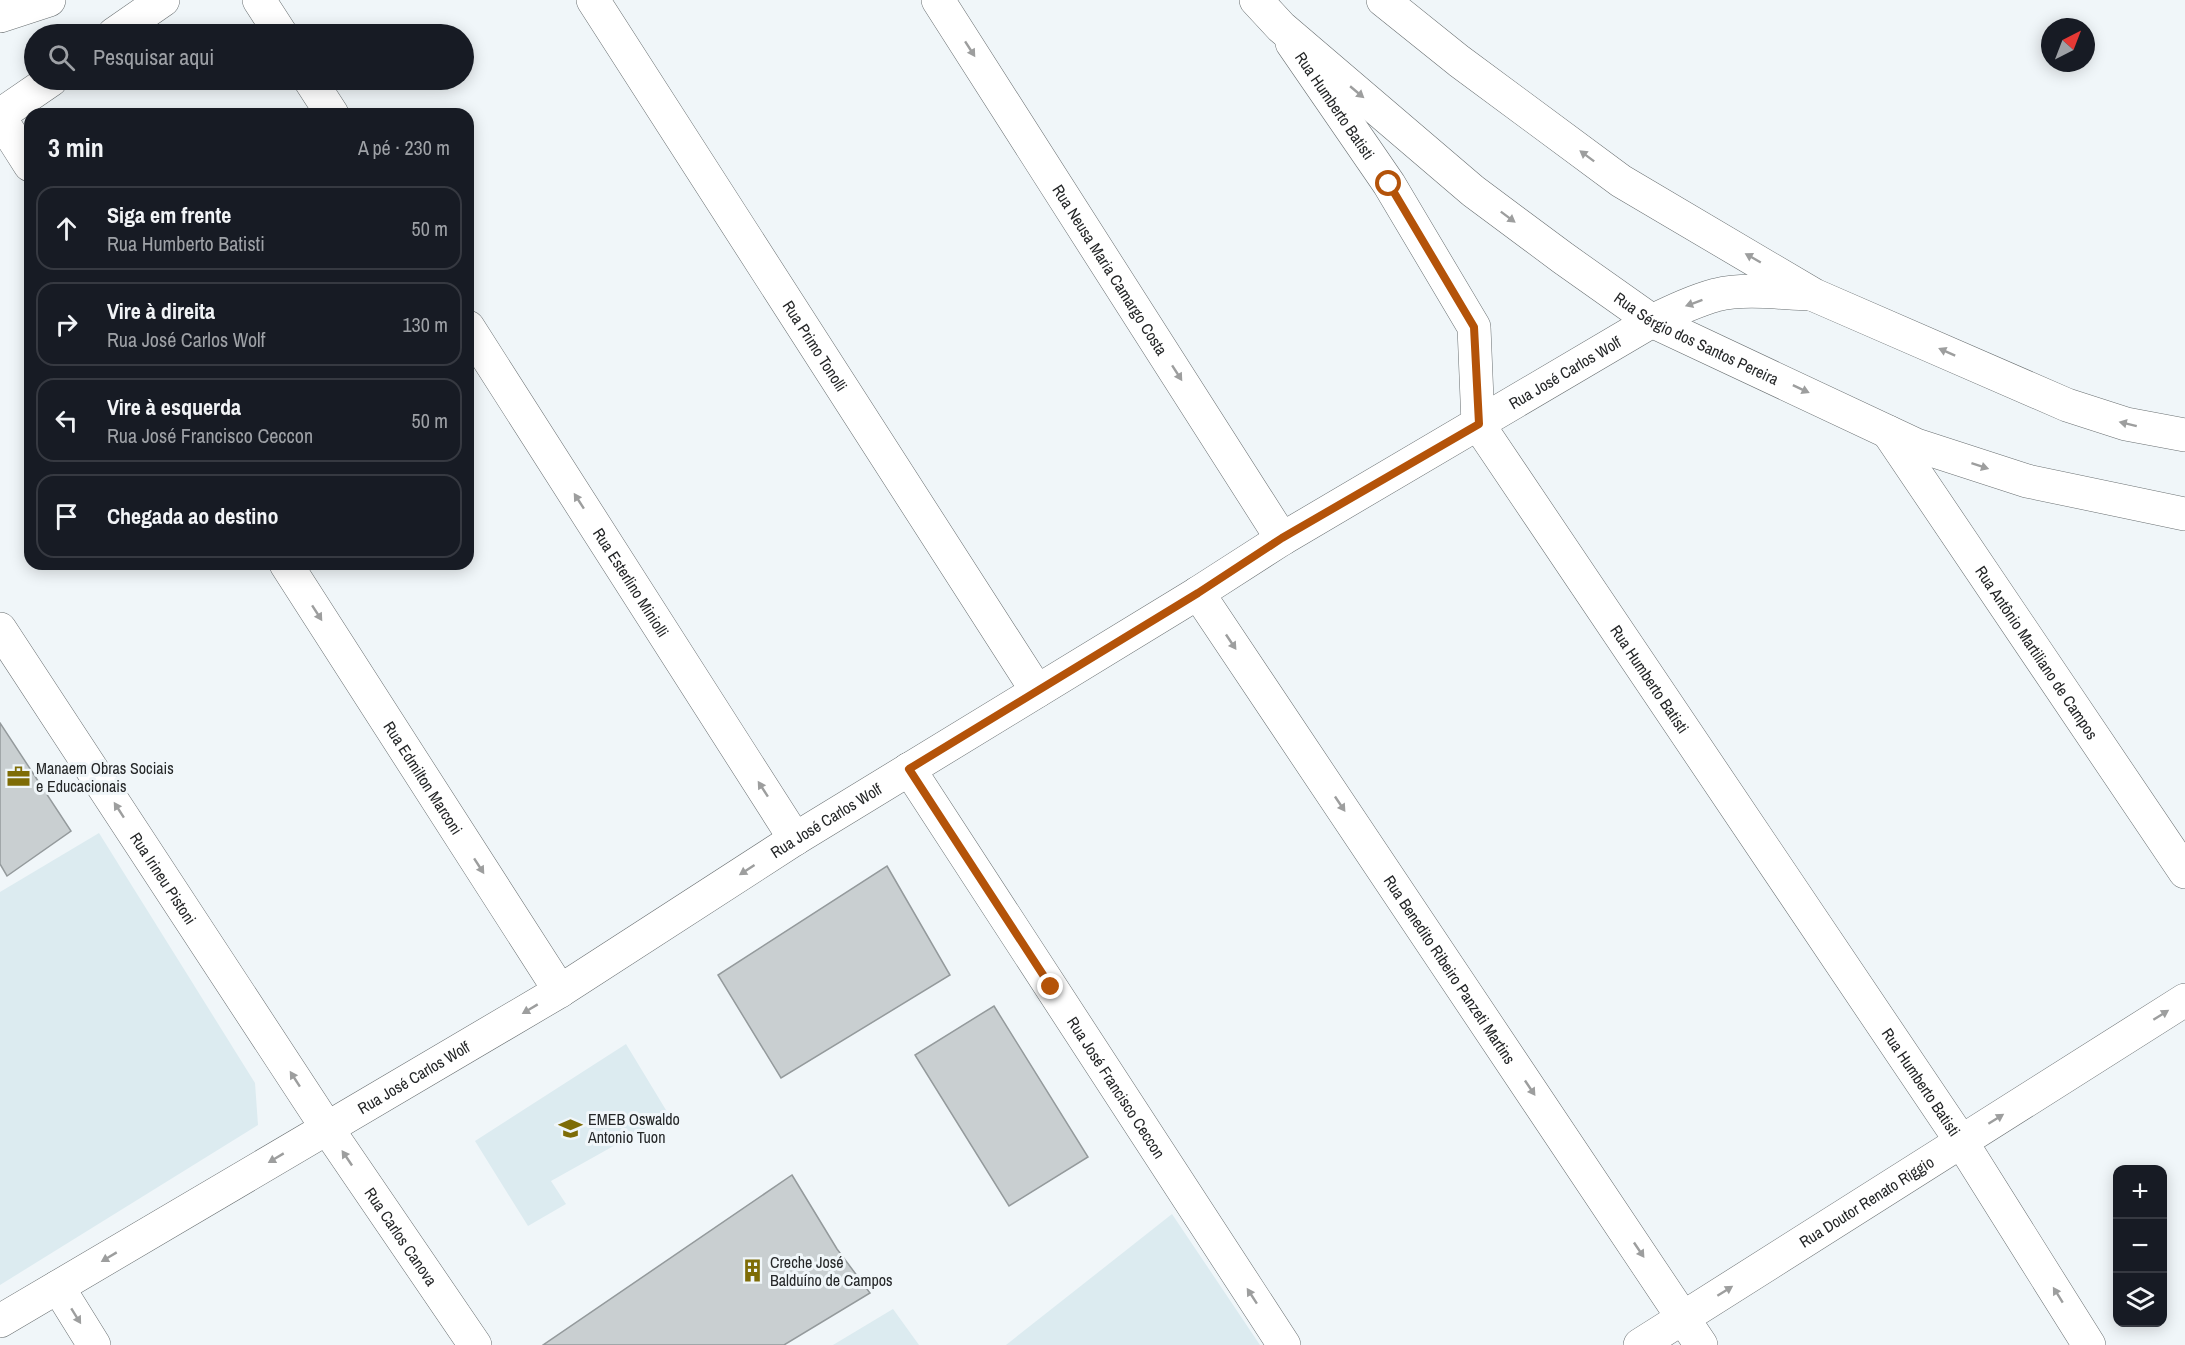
<!DOCTYPE html>
<html lang="pt">
<head>
<meta charset="utf-8">
<style>
	:root { --surface:#171b24; --page:#20242c; --text:#f1f3f6; --muted:#9ea1a6; --line:#363941 }
	body { margin:0; font-family:"Archivo Narrow",sans-serif; background:var(--page); color:var(--text) }
	.controls { position:absolute; right:18px; bottom:18px; display:grid; overflow:hidden; border-radius:12px; box-shadow:0 3px 15px #0003 }
	.controls button { width:54px; height:54px; display:grid; place-items:center; padding:0; border:0; border-bottom:2px solid var(--line); background:var(--surface); color:var(--text); font:30px sans-serif }
	.compass { position:absolute; left:2041px; top:18px; width:54px; height:54px; border-radius:50%; background:var(--surface); box-shadow:0 3px 15px #0003; rotate:42deg }
	.stop { position:absolute; width:18px; height:18px; margin:-14px; border:4px solid #b45309; border-radius:50%; background:#fff }
	.stop.end { background:#b45309; border-color:#fff; box-shadow:0 2px 6px #0008 }
	.list { margin:0; padding:0; list-style:none }
	h2 { display:flex; justify-content:space-between; align-items:center; height:78px; margin:0; padding:0 24px; font-size:26px }
	h2 small { font-size:20px; font-weight:400; color:var(--muted) }
	.list li { display:grid; grid-template-columns:39px 1fr auto; gap:18px; align-items:center; box-sizing:border-box; height:84px; margin:0 12px 12px; padding:0 12px; border:2px solid var(--line); border-radius:18px }
	.list b { display:block; font-size:22px; white-space:nowrap }
	.list p { margin:0; font-size:20px; white-space:nowrap; color:var(--muted) }
	.list em { font-size:20px; font-style:normal; color:var(--muted) }
	.icon { flex:none; width:33px; height:33px; fill:none; stroke:currentColor; stroke-width:2; stroke-linecap:round; stroke-linejoin:round }
	.map { position:relative; flex:none; width:2185px; height:1345px; overflow:hidden }
	.search { position:absolute; background:var(--surface); box-shadow:0 3px 15px #0003; left:24px; top:24px; width:450px; height:66px; display:flex; align-items:center; gap:15px; box-sizing:border-box; padding:0 21px; border-radius:33px; color:var(--muted); font-size:22px }
	.panel { position:absolute; background:var(--surface); box-shadow:0 3px 15px #0003; left:24px; top:108px; width:450px; height:462px; border-radius:18px }
	.map>svg:first-child { display:block }
</style>
</head>
<body>
<div class="map">
<svg width="2185" height="1345" viewBox="0 0 2185 1345">
	<rect width="100%" height="100%" fill="#f0f6f9"/>
	<g fill="#dcebf0">
		<polygon points="99,833 255,1083 258,1125 0,1285 0,892"/>
		<polygon points="626,1044 669,1115 551,1181 566,1204 528,1226 475,1141"/>
		<polygon points="1172,1214 1260,1345 1006,1345"/>
		<polygon points="893,1309 919,1345 833,1345"/>
	</g>
	<g fill="#c9cfd1" stroke="#949a9c" stroke-width="1.5">
		<polygon points="0,723 71,831 7,876 0,864"/>
		<polygon points="887,866 950,975 781,1078 718,975"/>
		<polygon points="994,1006 1088,1157 1009,1206 915,1055"/>
		<polygon points="792,1175 837,1249 870,1293 784,1345 543,1345"/>
	</g>
	<g fill="none" stroke-linecap="round" stroke-linejoin="round">
		<defs>
			<g id="minor">
				<polyline points="259,0 281,34"/>
				<path id="s1" d="M593,0L1037,691"/>
				<path id="s2" d="M938,0L1282,539"/>
				<path id="s3" d="M1292,43L1389,184L1474,327L1478,424L1961,1141L2089,1345"/>
				<polyline points="310,80 332,114"/>
				<polyline points="0,118 30,165"/>
				<path id="s4" d="M468,327L795,839"/>
				<path id="s5" d="M1888,432L2185,872"/>
				<path id="s6" d="M286,564L560,991"/>
				<path id="s7" d="M1198,593L1701,1345"/>
				<path id="s8" d="M0,629L327,1128L475,1345"/>
				<path id="s9" d="M909,769L1284,1345"/>
				<polyline points="58,1287 94,1345"/>
				<path id="s10" d="M0,1321L560,991L795,839L1198,593L1282,539L1652,321"/>
				<path id="s11" d="M1640,1345L2185,1000"/>
			</g>
			<g id="major">
				<path id="s12" d="M1256,0L1281,27L1473,191L1563,258L1652,321L1916,445L2027,481L2185,514"/>
				<polyline points="1383,0 1459,61 1621,181 1814,295 2067,405 2126,424 2185,435"/>
				<polyline points="0,16 49,0"/>
				<polyline points="114,34 163,0"/>
				<polyline points="0,115 51,80"/>
				<path d="M1652,321C1673,311 1694,301 1716,295C1746,288 1779,293 1809,294"/>
			</g>
		</defs>
		<use href="#minor" stroke="#696f71" stroke-width="34"/>
		<use href="#major" stroke="#696f71" stroke-width="34"/>
		<use href="#minor" stroke="#fff" stroke-width="33"/>
		<use href="#major" stroke="#fff" stroke-width="33"/>
	</g>
	<defs><path id="oneway-solid" d="M-6-.8H1V-3.2L6.5 0L1 3.2V.8H-6Z" transform="scale(1.5)"/></defs>
	<g fill="#9d9e9e">
		<use href="#oneway-solid" transform="translate(970 49) rotate(57)"/>
		<use href="#oneway-solid" transform="translate(1357 92) rotate(40)"/>
		<use href="#oneway-solid" transform="translate(1587 156) rotate(-143)"/>
		<use href="#oneway-solid" transform="translate(1508 217) rotate(37)"/>
		<use href="#oneway-solid" transform="translate(1753 258) rotate(-150)"/>
		<use href="#oneway-solid" transform="translate(1694 303) rotate(160)"/>
		<use href="#oneway-solid" transform="translate(1947 352) rotate(-156)"/>
		<use href="#oneway-solid" transform="translate(1177 373) rotate(57)"/>
		<use href="#oneway-solid" transform="translate(1801 389) rotate(25)"/>
		<use href="#oneway-solid" transform="translate(2128 424) rotate(-166)"/>
		<use href="#oneway-solid" transform="translate(1980 466) rotate(18)"/>
		<use href="#oneway-solid" transform="translate(579 501) rotate(-123)"/>
		<use href="#oneway-solid" transform="translate(317 613) rotate(57)"/>
		<use href="#oneway-solid" transform="translate(1231 642) rotate(56)"/>
		<use href="#oneway-solid" transform="translate(763 789) rotate(-123)"/>
		<use href="#oneway-solid" transform="translate(1340 804) rotate(56)"/>
		<use href="#oneway-solid" transform="translate(119 810) rotate(-123)"/>
		<use href="#oneway-solid" transform="translate(479 866) rotate(57)"/>
		<use href="#oneway-solid" transform="translate(747 870) rotate(147)"/>
		<use href="#oneway-solid" transform="translate(530 1009) rotate(149)"/>
		<use href="#oneway-solid" transform="translate(2161 1015) rotate(-32)"/>
		<use href="#oneway-solid" transform="translate(295 1079) rotate(-123)"/>
		<use href="#oneway-solid" transform="translate(1530 1088) rotate(56)"/>
		<use href="#oneway-solid" transform="translate(1996 1119) rotate(-32)"/>
		<use href="#oneway-solid" transform="translate(276 1158) rotate(149)"/>
		<use href="#oneway-solid" transform="translate(347 1158) rotate(-124)"/>
		<use href="#oneway-solid" transform="translate(1639 1250) rotate(56)"/>
		<use href="#oneway-solid" transform="translate(109 1257) rotate(149)"/>
		<use href="#oneway-solid" transform="translate(1725 1291) rotate(-32)"/>
		<use href="#oneway-solid" transform="translate(2058 1295) rotate(-122)"/>
		<use href="#oneway-solid" transform="translate(1252 1296) rotate(-123)"/>
		<use href="#oneway-solid" transform="translate(76 1316) rotate(58)"/>
	</g>
	<g fill="none" stroke-linecap="round" stroke-linejoin="round">
		<polyline stroke="#b45309" stroke-width="8" points="1051,987 909,769 1198,593 1282,538 1479,424 1474,327 1389,184"/>
	</g>
	<defs>
		<symbol id="office-bare" viewBox="-9 -9 18 18"><path d="M-6-3h4V-5.5h4V-3h4V5H-6ZM-1-4.5V-3h2v-1.5ZM-6 0V1H6V0Z" fill="#7e6c06" stroke="#f0f6f9" stroke-width="2.5" paint-order="stroke"/></symbol>
		<symbol id="school-bare" viewBox="-9 -9 18 18"><path d="M0-5L7-2L0 1L-7-2ZM-4 1L0 2.5L4 1V4Q0 6-4 4Z" fill="#7e6c06" stroke="#f0f6f9" stroke-width="2.5" paint-order="stroke"/></symbol>
		<symbol id="building-bare" viewBox="-9 -9 18 18"><path d="M-4-6H4V6H1V3H-1V6H-4ZM-2.5-4.3h1.7v1.8h-1.7ZM.8-4.3h1.7v1.8H.8ZM-2.5-1h1.7V.8h-1.7ZM.8-1h1.7V.8H.8Z" fill="#7e6c06" stroke="#f0f6f9" stroke-width="2.5" paint-order="stroke"/></symbol>
	</defs>
	<g fill-rule="evenodd">
		<use href="#office-bare" x="2" y="760" width="33" height="33"/>
		<use href="#school-bare" x="554" y="1112" width="33" height="33"/>
		<use href="#building-bare" x="736" y="1254" width="33" height="33"/>
	</g>
	<g text-anchor="middle" dominant-baseline="central" stroke-width="6" stroke-linejoin="round" paint-order="stroke">
		<g font-size="16" fill="#252728" stroke="#f0f6f9">
			<text stroke="none"><textPath href="#s3" startOffset="76">Rua Humberto Batisti</textPath></text>
			<text stroke="none"><textPath href="#s2" startOffset="320">Rua Neusa Maria Camargo Costa</textPath></text>
			<text stroke="none"><textPath href="#s12" startOffset="558">Rua Sérgio dos Santos Pereira</textPath></text>
			<text stroke="none"><textPath href="#s1" startOffset="411">Rua Primo Tonolli</textPath></text>
			<text stroke="none"><textPath href="#s10" startOffset="1830">Rua José Carlos Wolf</textPath></text>
			<text stroke="none"><textPath href="#s4" startOffset="303">Rua Esterlino Miniolli</textPath></text>
			<text stroke="none"><textPath href="#s5" startOffset="266">Rua Antônio Martiliano de Campos</textPath></text>
			<text stroke="none"><textPath href="#s3" startOffset="742">Rua Humberto Batisti</textPath></text>
			<text stroke="none"><textPath href="#s6" startOffset="254">Rua Edmilton Marconi</textPath></text>
			<text stroke="none"><textPath href="#s10" startOffset="966">Rua José Carlos Wolf</textPath></text>
			<text stroke="none"><textPath href="#s8" startOffset="298">Rua Irineu Pistoni</textPath></text>
			<text stroke="none"><textPath href="#s7" startOffset="453">Rua Benedito Ribeiro Panzeti Martins</textPath></text>
			<text stroke="none"><textPath href="#s10" startOffset="480">Rua José Carlos Wolf</textPath></text>
			<text stroke="none"><textPath href="#s3" startOffset="1228">Rua Humberto Batisti</textPath></text>
			<text stroke="none"><textPath href="#s9" startOffset="380">Rua José Francisco Ceccon</textPath></text>
			<text stroke="none"><textPath href="#s11" startOffset="268">Rua Doutor Renato Riggio</textPath></text>
			<text stroke="none"><textPath href="#s8" startOffset="728">Rua Carlos Canova</textPath></text>
		</g>
		<g font-size="16" fill="#252728" stroke="#f0f6f9" text-anchor="start">
			<text x="36" y="768">Manaem Obras Sociais<tspan x="36" dy="18">e Educacionais</tspan></text>
			<text x="588" y="1119">EMEB Oswaldo<tspan x="588" dy="18">Antonio Tuon</tspan></text>
			<text x="770" y="1262">Creche José<tspan x="770" dy="18">Balduíno de Campos</tspan></text>
		</g>
	</g>
</svg>
<div class="controls">
<button>+</button>
<button>−</button>
<button><svg class="icon" aria-label="layers" viewBox="0 0 24 24"><path d="M12 4l9 5-9 5-9-5zM3 14l9 5 9-5"/></svg></button>
</div>
<svg class="compass" viewBox="-18 -18 36 36"><path d="M0-13l5 13h-10z" fill="#e53935"/><path d="M0 13l5-13h-10z" fill="#9ea1a6"/></svg>
<div class="stop" style="left:1389px;top:184px"></div>
<div class="stop end" style="left:1051px;top:987px"></div>
<div class="search"><svg class="icon" aria-label="search" viewBox="0 0 24 24"><circle cx="10" cy="10" r="6"/><path d="M15 15l6 6"/></svg>Pesquisar aqui</div>
<section class="panel">
<h2>3 min<small>A pé · 230 m</small></h2>
<ul class="list">
<li><svg class="icon" aria-label="ahead" viewBox="0 0 24 24"><path d="M12 20V5M6 11l6-6 6 6"/></svg><div><b>Siga em frente</b><p>Rua Humberto Batisti</p></div><em>50 m</em></li>
<li><svg class="icon" aria-label="right" viewBox="0 0 24 24"><path d="M7 20v-9h11M14 6l5 5-5 5"/></svg><div><b>Vire à direita</b><p>Rua José Carlos Wolf</p></div><em>130 m</em></li>
<li><svg class="icon" aria-label="left" viewBox="0 0 24 24"><path d="M17 20v-9H6M10 6l-5 5 5 5"/></svg><div><b>Vire à esquerda</b><p>Rua José Francisco Ceccon</p></div><em>50 m</em></li>
<li><svg class="icon" aria-label="arrive" viewBox="0 0 24 24"><path d="M6 21V4h12l-3 4 3 4H6"/></svg><div><b>Chegada ao destino</b></div></li>
</ul>
</section>
</div>
</body>
</html>
